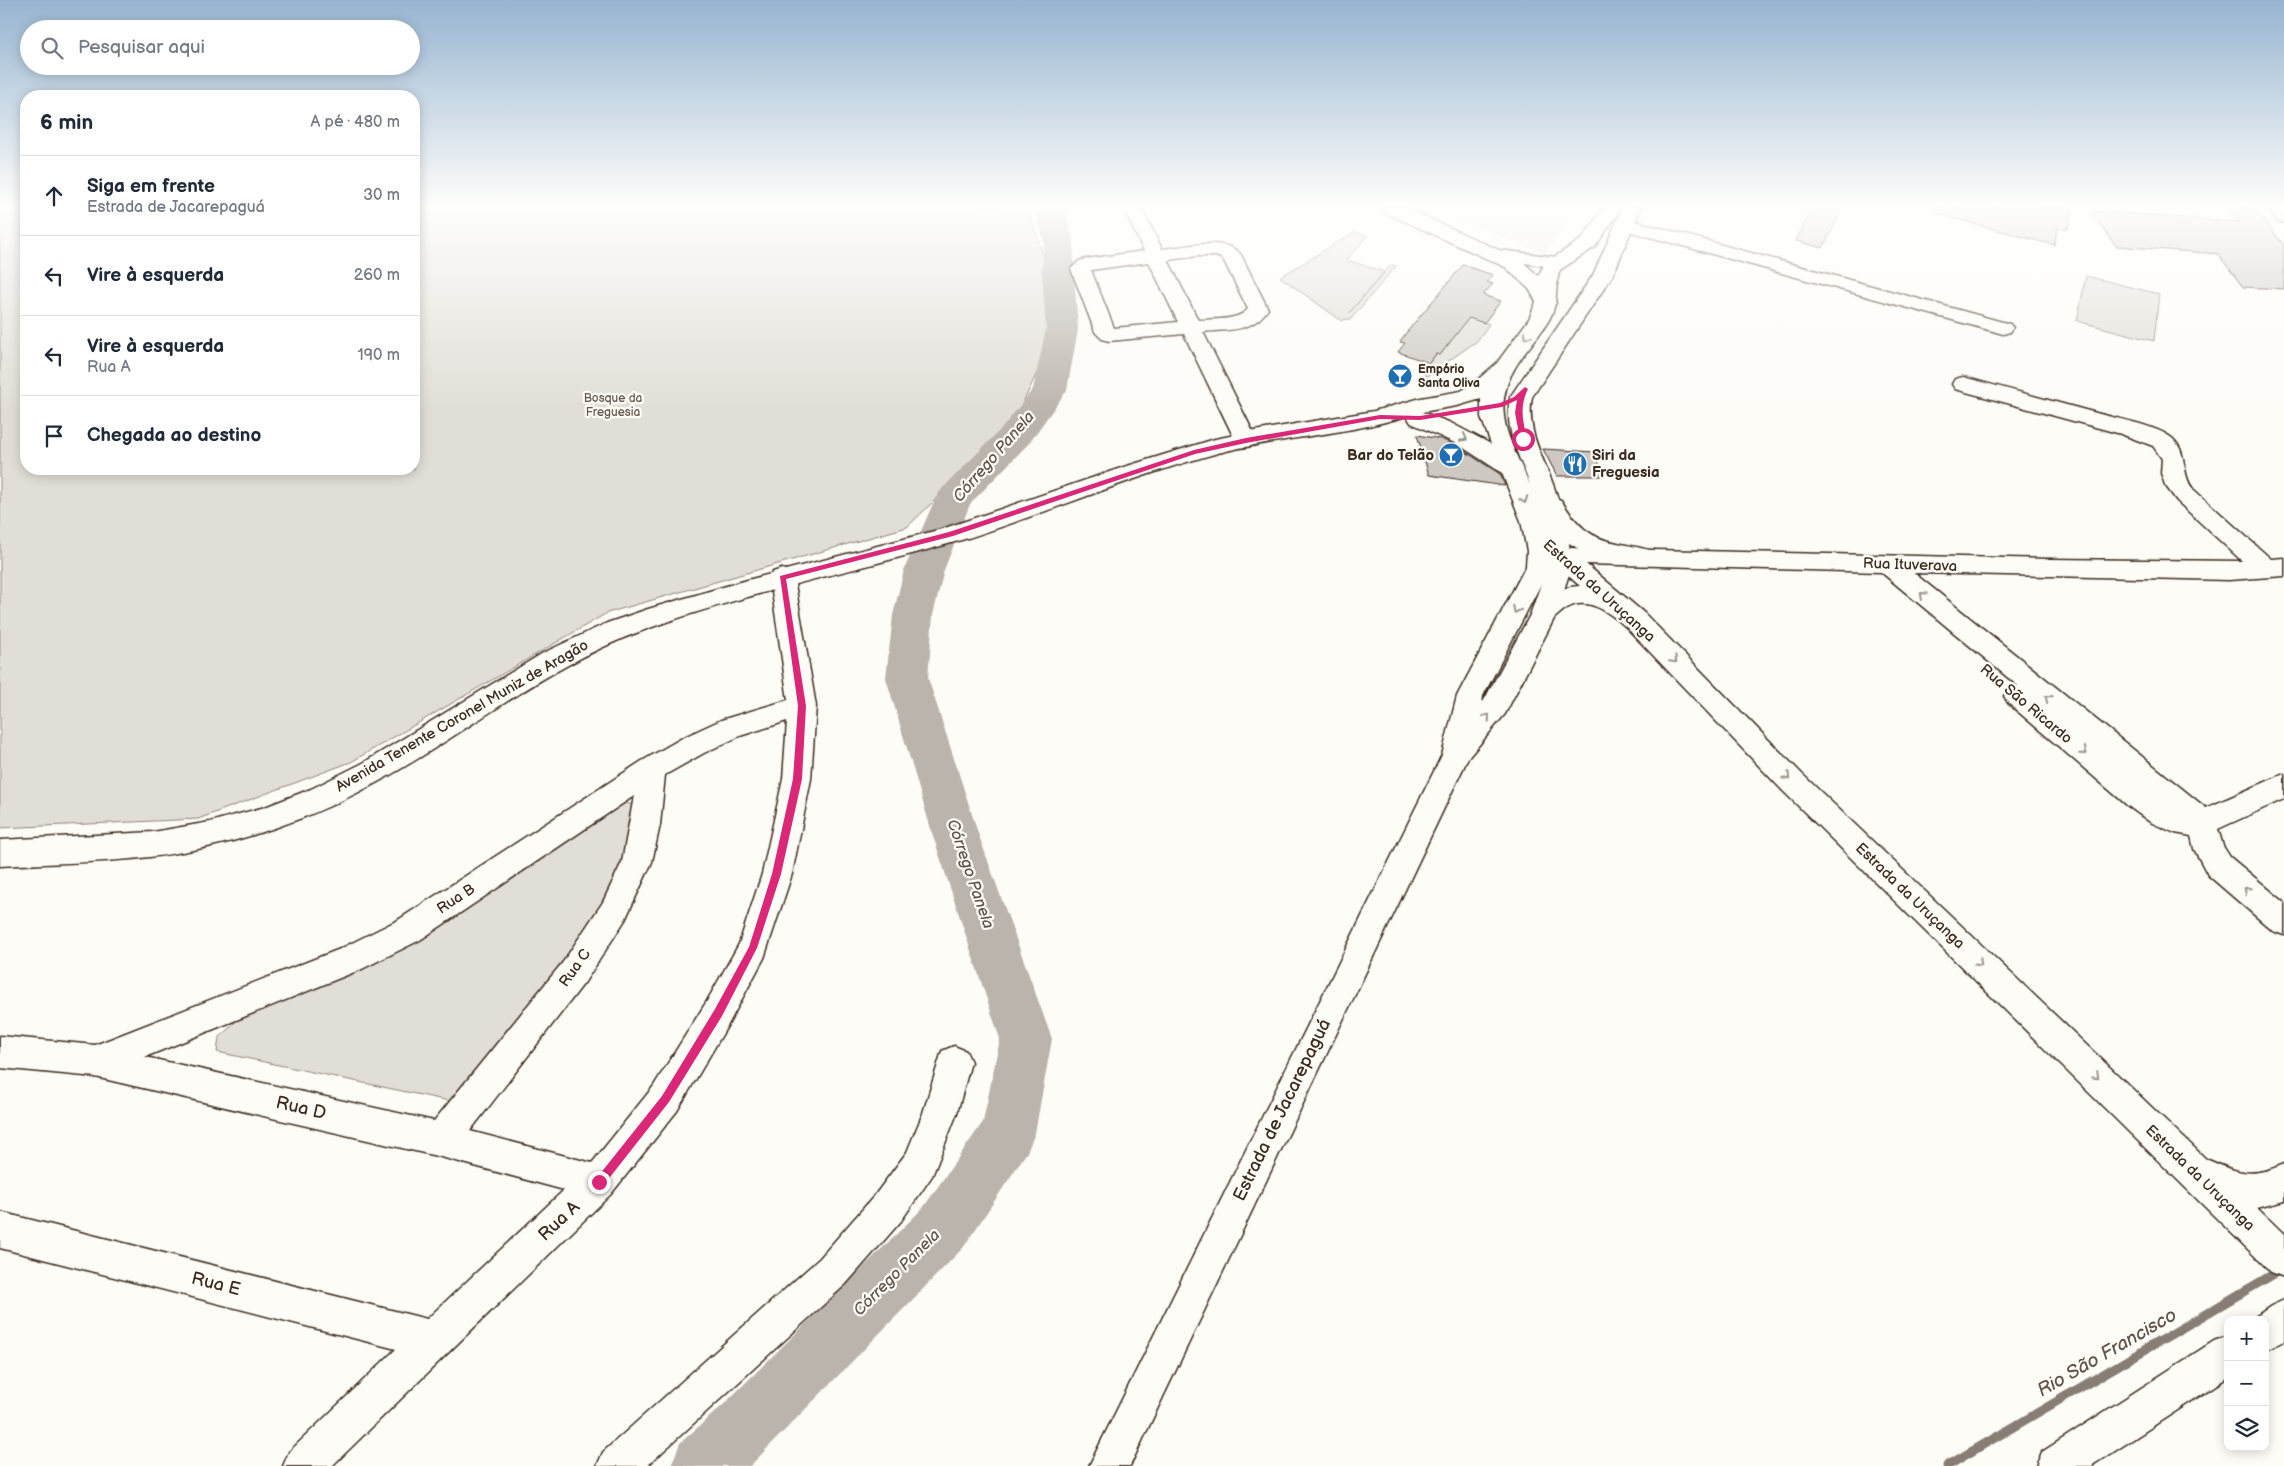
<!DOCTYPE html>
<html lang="pt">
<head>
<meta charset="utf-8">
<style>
	:root { --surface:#fff; --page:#f6f6f7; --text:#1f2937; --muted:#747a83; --line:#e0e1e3 }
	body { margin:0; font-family:"Balsamiq Sans",sans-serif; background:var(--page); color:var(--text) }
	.controls { position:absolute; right:15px; bottom:15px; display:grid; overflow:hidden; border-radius:10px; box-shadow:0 2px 12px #0003 }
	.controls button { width:45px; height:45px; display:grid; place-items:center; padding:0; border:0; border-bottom:1px solid var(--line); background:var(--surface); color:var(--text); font:25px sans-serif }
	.stop { position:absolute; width:15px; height:15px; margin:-11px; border:4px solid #db2777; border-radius:50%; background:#fff }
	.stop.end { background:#db2777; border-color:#fff; box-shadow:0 1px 5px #0008 }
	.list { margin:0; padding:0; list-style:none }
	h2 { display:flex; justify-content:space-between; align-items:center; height:65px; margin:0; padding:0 20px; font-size:21px }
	h2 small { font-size:16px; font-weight:400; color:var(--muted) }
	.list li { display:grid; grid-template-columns:32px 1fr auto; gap:15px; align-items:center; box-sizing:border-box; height:80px; padding:0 20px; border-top:1px solid var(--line) }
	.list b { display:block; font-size:19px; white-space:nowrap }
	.list p { margin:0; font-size:16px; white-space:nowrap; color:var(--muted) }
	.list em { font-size:16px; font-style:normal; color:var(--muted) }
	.icon { flex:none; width:28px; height:28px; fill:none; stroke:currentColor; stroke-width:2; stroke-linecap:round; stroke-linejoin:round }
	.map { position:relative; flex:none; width:2284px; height:1466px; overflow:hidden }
	.search { position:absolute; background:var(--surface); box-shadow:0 2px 12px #0003; left:20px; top:20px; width:400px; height:55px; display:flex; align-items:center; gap:12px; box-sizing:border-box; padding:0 18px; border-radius:28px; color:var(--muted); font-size:19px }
	.panel { position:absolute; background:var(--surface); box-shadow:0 2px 12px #0003; left:20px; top:90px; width:400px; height:385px; border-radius:20px }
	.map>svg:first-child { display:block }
</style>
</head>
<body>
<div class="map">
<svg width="2284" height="1466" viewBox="0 0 2284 1466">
	<rect width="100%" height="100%" fill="#fdfcf7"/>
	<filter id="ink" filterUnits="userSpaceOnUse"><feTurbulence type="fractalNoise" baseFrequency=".02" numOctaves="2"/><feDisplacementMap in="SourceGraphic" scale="10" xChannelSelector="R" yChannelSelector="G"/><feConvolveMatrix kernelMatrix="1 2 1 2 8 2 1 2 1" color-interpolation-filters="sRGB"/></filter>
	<g filter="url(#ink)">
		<polygon fill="#efece7" points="1427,207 1576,207 1545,254"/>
		<g fill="#e1ded7" stroke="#8e847a">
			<polygon points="0,207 26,207 26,469 414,469 414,207 1028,207 1048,272 1050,345 1012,426 907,527 607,613 351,762 198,819 0,828"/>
			<polygon points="1355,232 1367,236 1347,260 1384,272 1349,313 1391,265 1396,266 1350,320 1345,319 1342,321 1280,277"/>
			<polygon points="2086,276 2159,294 2154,341 2077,321"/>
			<polygon points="1467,317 1489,324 1477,341 1424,378 1429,363"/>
			<polygon points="625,802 640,808 644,817 592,938 454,1102 217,1052 219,1038 236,1021 407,943 609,808"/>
		</g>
		<polygon fill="#bbb4ad" stroke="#887d74" points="772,1400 722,1466 693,1466 702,1459"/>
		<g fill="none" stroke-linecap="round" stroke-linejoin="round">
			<polyline stroke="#887d74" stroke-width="9" points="1947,1466 2284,1268"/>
			<polygon fill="#bbb4ad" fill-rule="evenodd" points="1035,207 1064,207 1074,243 1074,272 1078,329 1067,390 1029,443 970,504 944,570 933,615 928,678 979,836 1052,1039 1035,1133 1027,1152 963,1248 750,1466 671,1466 680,1443 721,1407 923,1208 983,1122 1000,1039 933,836 886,678 893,615 904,570 935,499 941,490 1003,427 1033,389 1046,329 1042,272 1044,243"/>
		</g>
		<g fill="#cdc8c2" stroke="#3b2a1e">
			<polygon points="1813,207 1843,207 1823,248 1796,241"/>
			<polygon points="1934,207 2072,207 2068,229 2058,227 2054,245 1934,213"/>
			<polygon points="2227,207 2253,207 2284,245 2284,289 2243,287 2218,254 2116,246 2090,211 2240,222"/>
			<polygon points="1463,265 1493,275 1487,282 1493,284 1483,295 1501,301 1484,323 1469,318 1440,355 1436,354 1429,363 1398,352 1405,343 1400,342 1406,333"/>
			<polygon points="1417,435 1441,439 1458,447 1500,474 1505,486 1429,475"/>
			<polygon points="1543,449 1596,452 1602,476 1557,476"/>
		</g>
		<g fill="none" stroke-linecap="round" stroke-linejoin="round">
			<defs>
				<g id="minor">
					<path d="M1123,207H1141L1162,249C1182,247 1228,236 1241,255L1268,309C1252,333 1230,329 1203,332L1257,440L1254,445L1246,447L1238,445L1235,440L1184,334L1109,341L1102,339L1095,332L1071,269L1079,261L1086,259L1144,251ZM1199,256H1216L1223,259L1248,309C1238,321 1213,319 1198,320L1168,260ZM1149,262L1178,322L1114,328L1091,270Z"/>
					<polygon points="1380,207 1404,207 1499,250 1565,258 1568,262 1565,266 1558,268 1524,263 1545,282 1556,303 1553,307 1546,309 1539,307 1529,289 1505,267 1382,211"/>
					<polygon points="2267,207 2284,207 2284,223 2277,221"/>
					<polygon points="1624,218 2010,324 2013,328 2010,332 2003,334 1996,332 1617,228 1615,224 1617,220"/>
					<path d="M1963,377C2009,389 2054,402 2100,414C2119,419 2153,425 2169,436C2189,449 2180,473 2193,489L2271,559L2284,558V576L2229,580L1914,573L2206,808L2284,774V799L2218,829L2223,846L2230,857L2284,902V935L2273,931L2208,875L2194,849L2191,836L2175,833L2150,822L2128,806L2008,703L2004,696L2008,689L2018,686L1881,572L1586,564L1644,613L1802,774L2206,1159C2239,1173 2250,1179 2284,1164V1201L2257,1208L2284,1234V1277L2271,1272L1782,790L1626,627C1611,614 1588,595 1567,608C1554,616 1551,627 1534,622L1530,615C1541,597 1559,587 1580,586L1557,566L1545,564L1542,558L1544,555L1530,540L1533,534C1549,530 1556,538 1567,548L2050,559L2242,561L2177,501L2165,485L2161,473L2162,459L2153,446L2121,434L1955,389L1952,384L1955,379Z"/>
					<path d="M782,569L791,572L794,578L816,706L811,779L792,874L764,958L729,1023L677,1111L611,1194L332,1466H283L289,1452L396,1349L0,1248V1212L427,1319L564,1190L441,1157L95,1077L0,1068V1036L95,1045L340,949L398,920L642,761L684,737L721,720L788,700L770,578L773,572ZM787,721L783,779L762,874L739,944L707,1001L653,1087L592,1163L470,1131L585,982L625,920L652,862L660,825L665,775L704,753L740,736ZM634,796L622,862L603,902L563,962L434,1121L145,1057L362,969L420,940Z"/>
					<polygon points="954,1046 966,1051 971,1062 957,1113 937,1164 932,1176 901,1221 846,1284 647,1466 597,1466 603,1452 820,1258 875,1195 907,1152 923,1113 942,1051"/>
					<polygon points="2284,1300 2284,1341 2265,1350 2265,1320 2251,1320 2271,1306"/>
					<polygon points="2228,1336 2228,1377 2092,1466 2036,1466 2042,1452 2214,1341"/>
				</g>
				<path id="major" d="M1604,207H1622L1595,247L1560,270C1554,286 1559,301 1550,318C1541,335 1526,349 1516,366C1489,410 1511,442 1530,485C1519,454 1504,430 1510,397L1593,275L1623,207H1641L1613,275L1532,397C1525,436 1548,463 1558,499L1561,500C1590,547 1606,538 1653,551L1656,557L1653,563C1631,569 1588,556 1569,543L1571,568L1556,615L1505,714L1468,758L1130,1466H1089L1442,755L1457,696L1526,566L1527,551L1521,521L1502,473L1459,445L1411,423L1408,418L1410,415C1347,435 1281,437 1218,453C1129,477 1043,515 955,542C851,572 745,593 644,630C539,668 456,743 357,793C293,826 221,848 150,857C100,863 50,863 0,866V840L153,832L210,822L265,807L311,789L363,763L543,653L607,623L648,609L740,582L942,529L1124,467L1215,439L1260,430L1374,411L1421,398L1461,391L1475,382L1497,363L1529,319L1536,302L1538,276L1545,263L1582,239ZM1481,399V417L1491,444L1451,423L1422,412L1457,406ZM1541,584L1530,615L1482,704L1483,696Z"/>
			</defs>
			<use href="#minor" stroke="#3b2a1e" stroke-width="3"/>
			<use href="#major" stroke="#3b2a1e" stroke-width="3"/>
			<use href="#minor" fill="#fdfcf7" fill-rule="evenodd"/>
			<use href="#major" fill="#fdfcf7" fill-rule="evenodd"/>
		</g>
		<defs><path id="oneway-chevron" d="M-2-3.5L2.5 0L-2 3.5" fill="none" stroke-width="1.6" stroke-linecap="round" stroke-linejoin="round" transform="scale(1.25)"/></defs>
		<g stroke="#9c938a">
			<use href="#oneway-chevron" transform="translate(1527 336) rotate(123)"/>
			<use href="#oneway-chevron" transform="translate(1464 438) rotate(28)"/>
			<use href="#oneway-chevron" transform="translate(1524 500) rotate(69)"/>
			<use href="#oneway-chevron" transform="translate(1923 595) rotate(-138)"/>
			<use href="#oneway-chevron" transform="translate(1516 610) rotate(117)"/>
			<use href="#oneway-chevron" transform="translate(1674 660) rotate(45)"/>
			<use href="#oneway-chevron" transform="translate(2048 698) rotate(-141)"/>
			<use href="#oneway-chevron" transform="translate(1487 717) rotate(-50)"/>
			<use href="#oneway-chevron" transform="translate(2084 752) rotate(40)"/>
			<use href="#oneway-chevron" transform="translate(1787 777) rotate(47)"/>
			<use href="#oneway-chevron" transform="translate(2247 890) rotate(-140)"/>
			<use href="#oneway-chevron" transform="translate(1979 963) rotate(44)"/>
			<use href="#oneway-chevron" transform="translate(2096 1076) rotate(44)"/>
		</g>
	</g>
	<linearGradient id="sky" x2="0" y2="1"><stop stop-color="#96b4d0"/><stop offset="0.5" stop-color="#fefefb"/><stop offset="1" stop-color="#fefefb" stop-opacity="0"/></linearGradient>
	<rect width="2284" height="412" fill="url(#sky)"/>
	<path fill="#db2777" d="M1525,387L1528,389C1519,407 1523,421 1527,439L1523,441L1520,439L1515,413L1517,400L1502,407L1420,420L1380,419L1246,443L1195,454L953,536L786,579L806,706L802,779L781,874L757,948L722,1016L669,1102L603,1186H596V1179L662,1096L715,1009L749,947L772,874L793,779L798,706L780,576L949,532L1194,450L1246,438L1380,415L1420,416L1500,403L1514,397Z"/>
	<defs>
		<symbol id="bar-disc" viewBox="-11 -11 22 22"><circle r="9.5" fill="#1f6fb2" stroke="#fdfcf7"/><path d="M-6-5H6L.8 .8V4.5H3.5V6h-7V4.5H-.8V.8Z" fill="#fff"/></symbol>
		<symbol id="restaurant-disc" viewBox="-11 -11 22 22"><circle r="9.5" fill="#1f6fb2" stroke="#fdfcf7"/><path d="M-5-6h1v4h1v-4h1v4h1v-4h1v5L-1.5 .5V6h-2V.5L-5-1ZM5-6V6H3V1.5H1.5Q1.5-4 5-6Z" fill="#fff"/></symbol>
	</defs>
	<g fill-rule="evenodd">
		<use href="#bar-disc" x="1386" y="362" width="28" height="28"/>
		<use href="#bar-disc" x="1437" y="441" width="28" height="28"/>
		<use href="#restaurant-disc" x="1561" y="450" width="28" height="28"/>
	</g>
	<g text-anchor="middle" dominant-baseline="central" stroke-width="4.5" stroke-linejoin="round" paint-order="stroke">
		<g font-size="12" font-weight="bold" fill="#3b2a1e" stroke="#fdfcf7" text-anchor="start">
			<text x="1418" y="369">Empório<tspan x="1418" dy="14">Santa Oliva</tspan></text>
		</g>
		<g font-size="12" fill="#64574c" stroke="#fdfcf7">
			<text x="613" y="398">Bosque da<tspan x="613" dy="14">Freguesia</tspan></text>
		</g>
		<g font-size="15" font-weight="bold" fill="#3b2a1e" stroke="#fdfcf7" text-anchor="end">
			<text x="1434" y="455">Bar do Telão</text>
			<text x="1592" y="455" text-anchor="start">Siri da<tspan x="1592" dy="17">Freguesia</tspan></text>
		</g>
		<g font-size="15" fill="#3b2a1e" stroke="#fdfcf7">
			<text transform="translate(1910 565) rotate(2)">Rua Ituverava</text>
			<text transform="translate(1599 591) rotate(42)">Estrada da Uruçanga</text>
			<text transform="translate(2026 704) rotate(40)">Rua São Ricardo</text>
			<text transform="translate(462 716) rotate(-30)">Avenida Tenente Coronel Muniz de Aragão</text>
			<text transform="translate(1910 896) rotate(44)">Estrada da Uruçanga</text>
			<text transform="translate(456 899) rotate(-33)">Rua B</text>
			<text transform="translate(575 968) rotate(-55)">Rua C</text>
			<text transform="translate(2200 1178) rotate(44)">Estrada da Uruçanga</text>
		</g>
		<g font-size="16" font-style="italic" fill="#615349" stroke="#fdfcf7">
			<text transform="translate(994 457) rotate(-49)">Córrego Panela</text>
			<text transform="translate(970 874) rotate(71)">Córrego Panela</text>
			<text transform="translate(897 1273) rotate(-45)">Córrego Panela</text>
		</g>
		<g font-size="18" fill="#3b2a1e" stroke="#fdfcf7">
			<text transform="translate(301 1108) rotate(13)">Rua D</text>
			<text transform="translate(1282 1110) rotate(-64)">Estrada de Jacarepaguá</text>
			<text transform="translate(559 1221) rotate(-43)">Rua A</text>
			<text transform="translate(216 1284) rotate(14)">Rua E</text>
		</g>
		<g font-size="19" font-style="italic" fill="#615349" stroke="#fdfcf7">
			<text transform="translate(2107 1353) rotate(-30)">Rio São Francisco</text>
		</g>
	</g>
</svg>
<div class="controls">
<button>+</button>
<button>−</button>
<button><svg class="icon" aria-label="layers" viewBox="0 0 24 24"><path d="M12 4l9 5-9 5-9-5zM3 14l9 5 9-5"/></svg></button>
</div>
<div class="stop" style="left:1523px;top:439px"></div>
<div class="stop end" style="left:599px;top:1182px"></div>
<div class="search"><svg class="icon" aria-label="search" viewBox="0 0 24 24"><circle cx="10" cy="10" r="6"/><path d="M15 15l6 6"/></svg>Pesquisar aqui</div>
<section class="panel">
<h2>6 min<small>A pé · 480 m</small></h2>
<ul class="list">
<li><svg class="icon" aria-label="ahead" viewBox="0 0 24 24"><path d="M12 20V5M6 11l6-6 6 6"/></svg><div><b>Siga em frente</b><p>Estrada de Jacarepaguá</p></div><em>30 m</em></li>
<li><svg class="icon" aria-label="left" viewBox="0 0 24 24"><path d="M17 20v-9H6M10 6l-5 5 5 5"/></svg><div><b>Vire à esquerda</b></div><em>260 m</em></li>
<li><svg class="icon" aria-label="left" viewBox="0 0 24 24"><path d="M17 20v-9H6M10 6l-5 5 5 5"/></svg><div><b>Vire à esquerda</b><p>Rua A</p></div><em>190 m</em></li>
<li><svg class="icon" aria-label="arrive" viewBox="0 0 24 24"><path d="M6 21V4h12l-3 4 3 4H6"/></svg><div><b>Chegada ao destino</b></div></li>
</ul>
</section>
</div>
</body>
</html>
